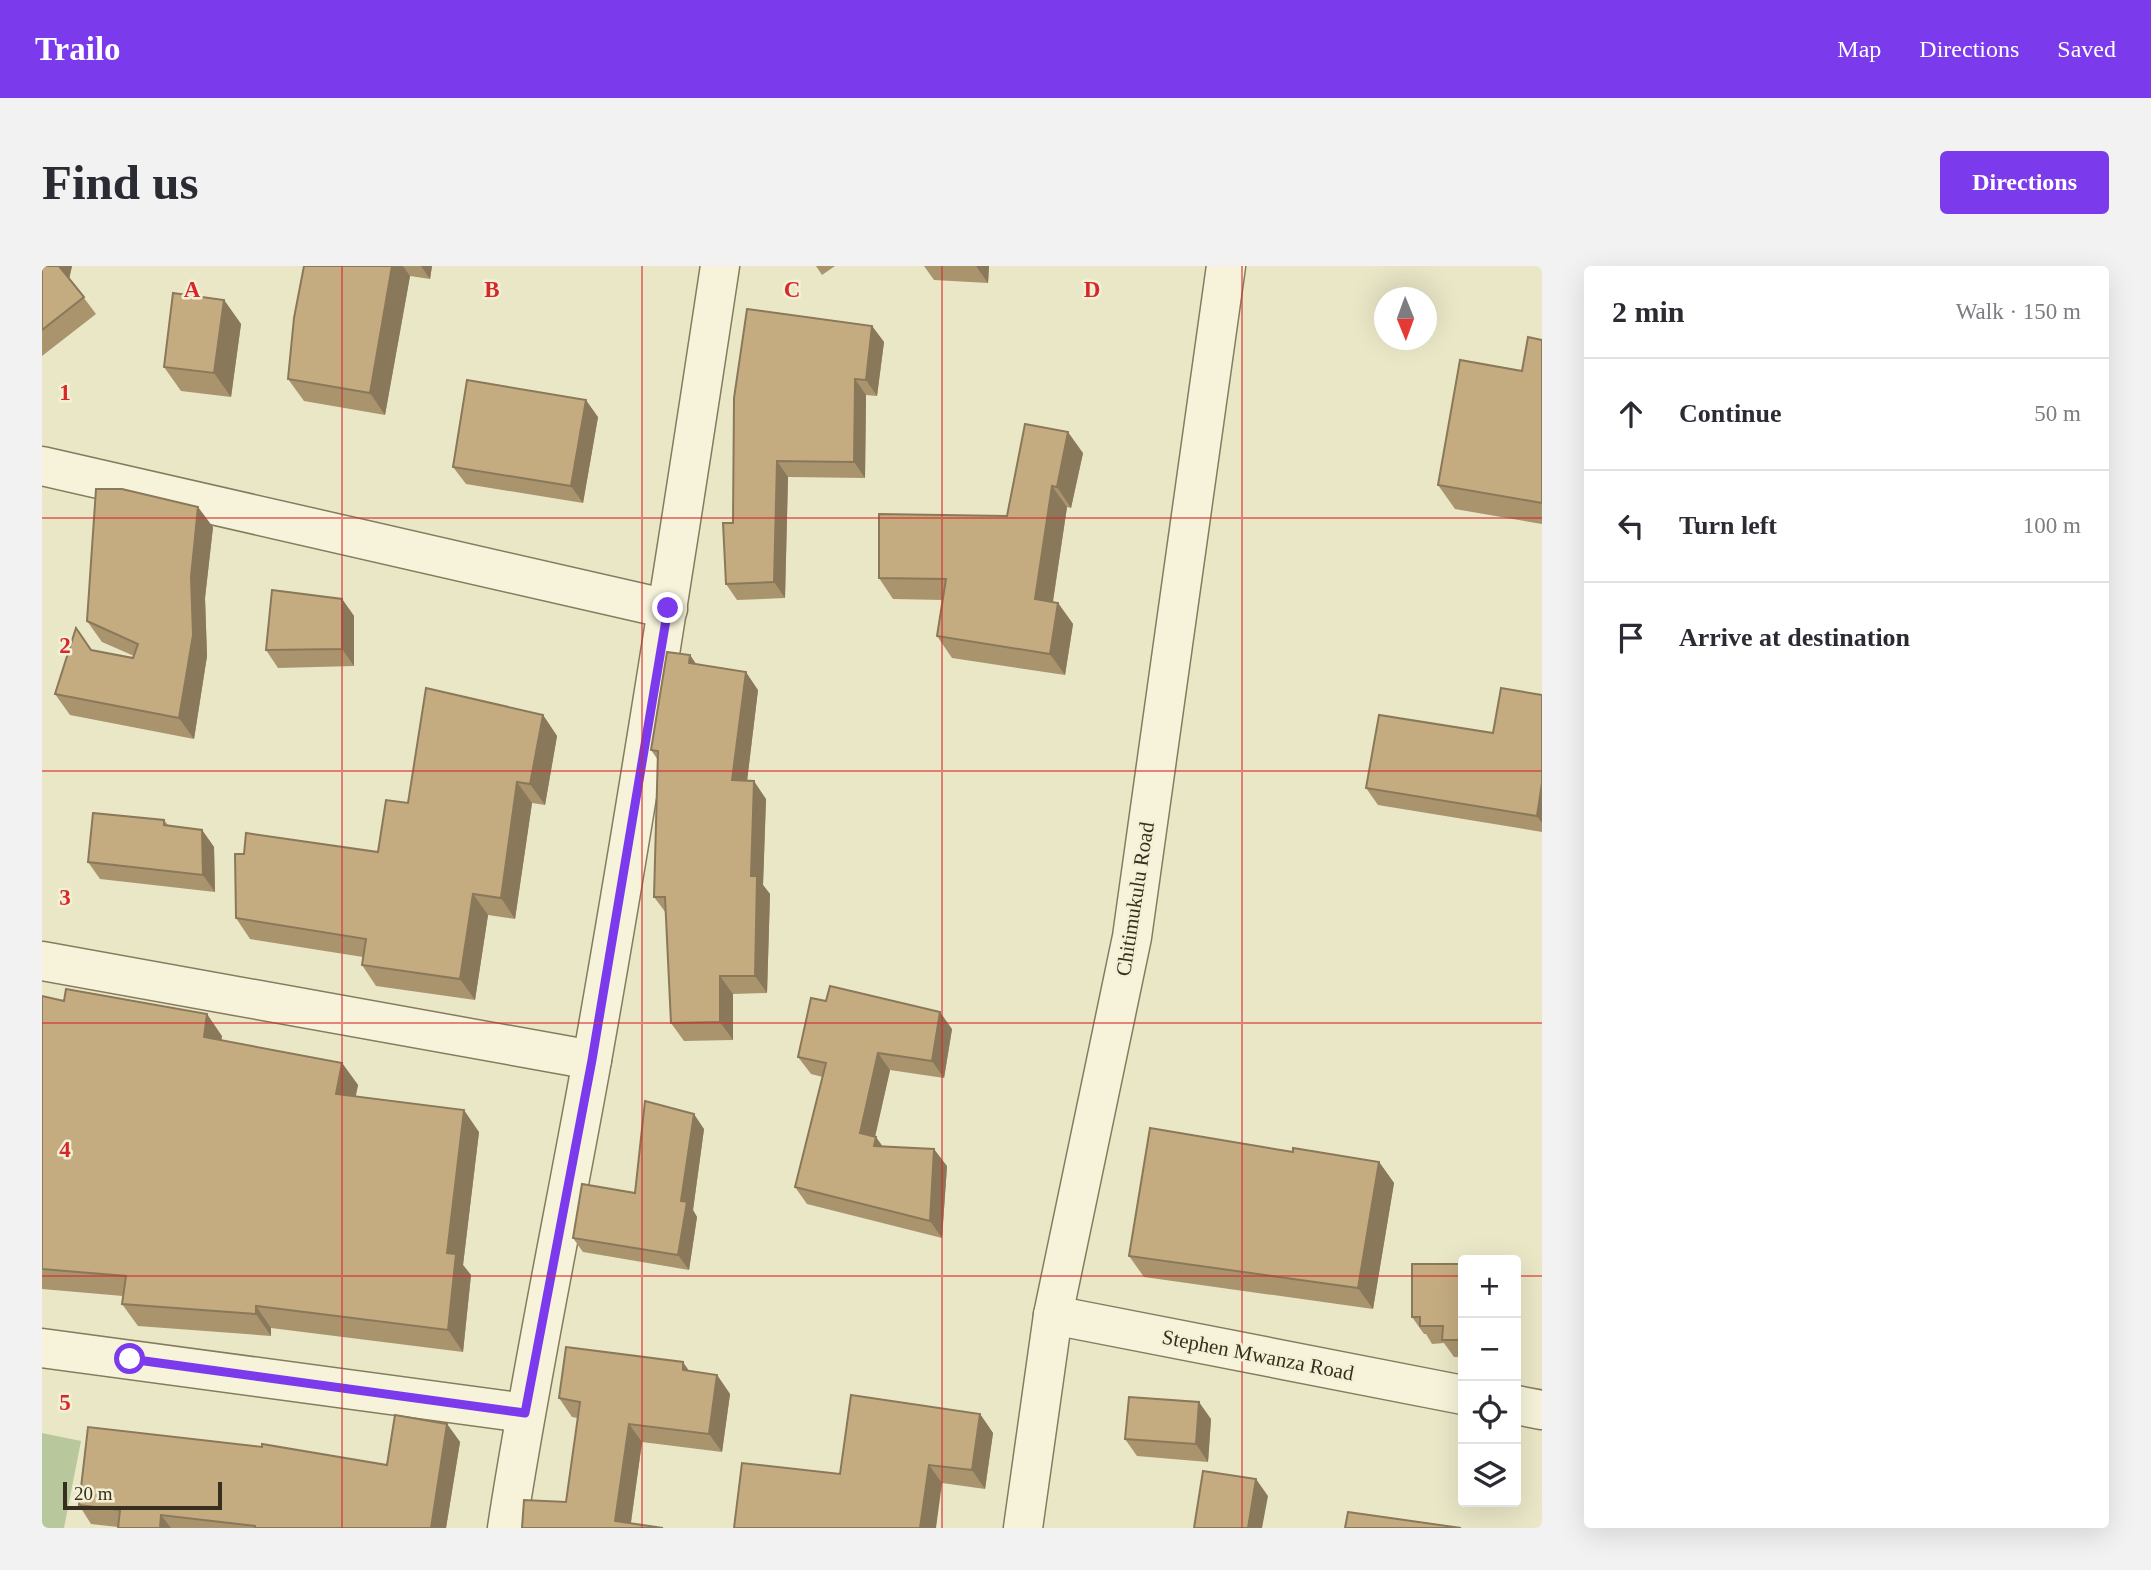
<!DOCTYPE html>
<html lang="en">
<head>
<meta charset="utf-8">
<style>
	:root { --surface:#fff; --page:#f2f2f3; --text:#2b2b33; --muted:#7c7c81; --line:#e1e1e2; --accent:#7c3aed }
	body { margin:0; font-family:"Times New Roman",serif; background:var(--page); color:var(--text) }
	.controls { position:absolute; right:21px; bottom:21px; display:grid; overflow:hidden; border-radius:7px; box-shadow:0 7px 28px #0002 }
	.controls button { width:63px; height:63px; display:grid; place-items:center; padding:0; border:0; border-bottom:2px solid var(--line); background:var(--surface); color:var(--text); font:35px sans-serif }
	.compass { position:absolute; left:1332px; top:21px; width:63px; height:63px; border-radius:50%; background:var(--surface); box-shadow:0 7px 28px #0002; rotate:179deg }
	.scale { position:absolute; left:21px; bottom:18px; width:159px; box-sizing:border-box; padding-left:7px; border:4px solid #362f20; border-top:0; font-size:19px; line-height:24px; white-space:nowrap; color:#362f20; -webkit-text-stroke:5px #f3f0d6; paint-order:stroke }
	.stop { position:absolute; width:21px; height:21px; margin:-16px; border:5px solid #7c3aed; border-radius:50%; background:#fff }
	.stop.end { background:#7c3aed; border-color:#fff; box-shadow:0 2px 7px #0008 }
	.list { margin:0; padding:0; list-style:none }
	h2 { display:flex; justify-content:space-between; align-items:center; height:91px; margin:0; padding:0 28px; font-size:30px }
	h2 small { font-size:23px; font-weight:400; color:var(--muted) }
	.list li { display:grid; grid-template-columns:46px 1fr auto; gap:21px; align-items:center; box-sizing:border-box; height:112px; padding:0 28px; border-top:2px solid var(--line) }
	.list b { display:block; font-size:26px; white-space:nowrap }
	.list em { font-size:23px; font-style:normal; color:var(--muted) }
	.icon { flex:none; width:38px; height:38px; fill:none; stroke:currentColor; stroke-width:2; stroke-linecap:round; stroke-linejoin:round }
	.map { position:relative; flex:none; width:1500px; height:1262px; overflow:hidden; border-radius:7px }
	header { display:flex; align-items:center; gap:42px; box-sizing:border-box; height:98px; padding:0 35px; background:var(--accent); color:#fff }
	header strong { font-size:33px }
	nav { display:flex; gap:38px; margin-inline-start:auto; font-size:24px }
	.intro { display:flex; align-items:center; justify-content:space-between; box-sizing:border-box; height:168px; padding:0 42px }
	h1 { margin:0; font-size:49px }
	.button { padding:18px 32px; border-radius:7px; background:var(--accent); color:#fff; font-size:24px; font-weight:700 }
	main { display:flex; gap:42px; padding:0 42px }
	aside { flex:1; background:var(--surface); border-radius:7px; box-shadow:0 7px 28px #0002 }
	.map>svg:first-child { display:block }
</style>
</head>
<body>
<header>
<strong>Trailo</strong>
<nav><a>Map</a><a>Directions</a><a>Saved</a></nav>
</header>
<div class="intro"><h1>Find us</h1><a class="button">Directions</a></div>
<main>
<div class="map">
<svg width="1500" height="1262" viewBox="0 0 1500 1262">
	<rect width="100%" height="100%" fill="#eae7c7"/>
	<polygon fill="#b9c89c" points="0,1167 39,1175 22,1262 0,1262"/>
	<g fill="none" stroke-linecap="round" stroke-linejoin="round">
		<defs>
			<g id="minor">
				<polyline points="0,200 626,343"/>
				<polyline points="0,695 550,794"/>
				<polyline points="1011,1049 1421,1129"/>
				<polyline points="0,1082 483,1147"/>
				<polyline points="1474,1139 1500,1144"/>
				<path d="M465,1262C489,1105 522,950 550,794C597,530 638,265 678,0"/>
				<polyline points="981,1262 1011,1049 1090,671 1184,0"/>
			</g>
		</defs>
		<use href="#minor" stroke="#857b5e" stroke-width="41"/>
		<use href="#minor" stroke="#f6f3da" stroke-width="38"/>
	</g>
	<g fill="#a9946e">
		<polygon points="0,0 30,0 27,12 54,48 0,90"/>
		<polygon points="262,0 390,0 388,13 368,10 343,149 262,135 246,113"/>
		<polygon points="774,0 793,0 780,9"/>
		<polygon points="882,0 947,0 946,17 892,14"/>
		<polygon points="182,34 199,58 189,131 139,125 122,101"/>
		<polygon points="830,60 842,76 835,130 824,129 823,212 746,211 743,332 695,334 684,318 691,257"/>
		<polygon points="1500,74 1500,258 1413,243 1396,219 1480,105"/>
		<polygon points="556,151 541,237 424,218 411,201"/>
		<polygon points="1041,187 1029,242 1025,241 1011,336 1016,337 1031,358 1023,409 910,392 895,370 901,334 851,333 837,312 965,250"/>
		<polygon points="171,261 163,332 165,390 152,473 28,449 13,428 49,384 91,392 92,390 60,376 45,355"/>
		<polygon points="300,333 312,350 312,400 236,402 224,384"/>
		<polygon points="648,389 654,398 716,424 705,515 724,533 721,619 728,628 725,727 691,728 691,774 642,775 629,757 624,647 612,631 616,494 609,484"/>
		<polygon points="1500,429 1500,566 1336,539 1324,522 1451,467"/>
		<polygon points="501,449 515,470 503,539 490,537 473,653 446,649 433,734 334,720 320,699 321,691 208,673 194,652 336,586 366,537"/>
		<polygon points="122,554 126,559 160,564 172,581 173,626 58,613 46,596"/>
		<polygon points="0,730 180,770 179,774 300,797 316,819 313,831 437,866 421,999 429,1009 421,1086 229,1062 229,1070 96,1060 80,1038 81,1030 0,1023"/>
		<polygon points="910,763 902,812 848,804 833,871 841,881 905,900 900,972 765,938 753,921 781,811 769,808 756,791"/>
		<polygon points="662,863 651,944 655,951 647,1004 541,986 531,972 593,927"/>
		<polygon points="1251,886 1337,896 1352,917 1331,1043 1102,1011 1087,990"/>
		<polygon points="1421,998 1421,1091 1412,1091 1402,1077 1390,1078 1384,1068 1382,1068 1370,1051"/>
		<polygon points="648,1105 675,1109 688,1128 680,1186 600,1176 589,1257 480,1262 524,1236 536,1152 530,1151 517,1132"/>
		<polygon points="938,1148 951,1167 943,1223 900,1217 798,1208"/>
		<polygon points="1169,1153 1166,1196 1095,1190 1083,1173"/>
		<polygon points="405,1158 418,1176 404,1262 76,1262 76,1261 49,1258 37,1239 345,1199"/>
	</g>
	<g fill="#8a785a">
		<polygon points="17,0 30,0 27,14"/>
		<polygon points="350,0 361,0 368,10 343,149 328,127"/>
		<polygon points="379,0 390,0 388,13"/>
		<polygon points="934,0 947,0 946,17"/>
		<polygon points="182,34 199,58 189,131 172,107"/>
		<polygon points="830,60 842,76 835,130 824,114"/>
		<polygon points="813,113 824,129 823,212 812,196"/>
		<polygon points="544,134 556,151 541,237 529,220"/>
		<polygon points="1026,166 1041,187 1029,242 1015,221"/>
		<polygon points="735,195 746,211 743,332 732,316"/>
		<polygon points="1010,220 1025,241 1008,354 993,333"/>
		<polygon points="156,241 171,261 163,332 165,390 152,473 137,452 149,311"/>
		<polygon points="300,333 312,350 312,400 300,383"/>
		<polygon points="1016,337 1031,358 1023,409 1008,388"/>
		<polygon points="648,389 660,407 647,397"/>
		<polygon points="704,406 716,424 703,532 690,514"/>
		<polygon points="501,449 515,470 503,539 488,518"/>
		<polygon points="712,515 724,533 721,619 728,628 725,727 713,710 709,610"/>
		<polygon points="475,516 490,537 473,653 459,632"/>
		<polygon points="1500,517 1500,557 1495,550"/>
		<polygon points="160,564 172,581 173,626 161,609"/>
		<polygon points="431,628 446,649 433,734 418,713"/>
		<polygon points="678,710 691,728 691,774 678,756"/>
		<polygon points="898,746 910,763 902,812 890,795"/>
		<polygon points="165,748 180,770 177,793 162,771"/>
		<polygon points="836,787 848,804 830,884 818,867"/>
		<polygon points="300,797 316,819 310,850 294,828"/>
		<polygon points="422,844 437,866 421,999 429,1009 421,1086 406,1064 405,987"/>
		<polygon points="652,848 662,863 651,944 655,951 647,1004 636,989 639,935"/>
		<polygon points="834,871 846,888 832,880"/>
		<polygon points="892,883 905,900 900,972 888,955"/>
		<polygon points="1337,896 1352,917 1331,1043 1316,1022"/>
		<polygon points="214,1040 229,1062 229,1070 214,1048"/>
		<polygon points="641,1096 654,1115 641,1104"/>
		<polygon points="675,1109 688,1128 680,1186 667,1168"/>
		<polygon points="1157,1136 1169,1153 1166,1196 1154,1178"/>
		<polygon points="938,1148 951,1167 943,1223 930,1204"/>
		<polygon points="405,1158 418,1176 404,1262 389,1262"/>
		<polygon points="587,1158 600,1176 588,1262 573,1255"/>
		<polygon points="887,1199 900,1217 894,1262 878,1262"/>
		<polygon points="1214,1213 1226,1230 1220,1262 1206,1262"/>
		<polygon points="119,1249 129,1262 118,1262"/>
	</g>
	<g fill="#c5ac80" stroke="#8a785a" stroke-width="2">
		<polygon points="0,0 17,0 42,31 0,64"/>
		<polygon points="262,0 350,0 328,127 246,113 252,52"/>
		<polygon points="131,27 182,34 172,107 122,101"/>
		<polygon points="705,43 830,60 824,114 813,113 812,196 735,195 732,316 684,318 681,257 691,257 692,132"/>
		<polygon points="1486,71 1500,74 1500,237 1396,219 1418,94 1480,105"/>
		<polygon points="425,114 544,134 529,220 411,201"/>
		<polygon points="983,158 1026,166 1015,221 1010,220 993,333 1016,337 1008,388 895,370 904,313 837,312 837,248 965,250"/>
		<polygon points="54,223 80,223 156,241 149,311 151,369 137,452 13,428 34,362 49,384 91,392 96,378 45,355"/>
		<polygon points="230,324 300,333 300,383 224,384"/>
		<polygon points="625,386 648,389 647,397 704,406 690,514 712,515 709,610 715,610 713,710 678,710 678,756 629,757 623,631 612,631 616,485 609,484"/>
		<polygon points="384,422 501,449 488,518 475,516 459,632 431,628 418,713 320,699 324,673 194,652 193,588 202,588 204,567 336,586 344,534 366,537"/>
		<polygon points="1459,422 1500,429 1500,517 1495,550 1324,522 1337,449 1451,467"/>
		<polygon points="51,547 122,554 122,559 160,564 161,609 46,596"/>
		<polygon points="788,720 898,746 890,795 836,787 818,867 834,871 832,880 892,883 888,955 753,921 784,797 756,791 769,732 784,735"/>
		<polygon points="24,723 165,748 162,771 300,797 294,828 422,844 405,987 414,988 406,1064 214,1040 214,1048 80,1038 84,1010 0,1003 0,730 22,735"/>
		<polygon points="603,835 652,848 639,935 645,936 636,989 531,972 540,918 593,927"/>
		<polygon points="1108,862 1251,886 1251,882 1337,896 1316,1022 1087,990"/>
		<polygon points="1370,998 1421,998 1421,1074 1400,1074 1401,1060 1378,1060 1378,1051 1370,1051"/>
		<polygon points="524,1081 641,1096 641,1104 675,1109 667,1168 587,1158 573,1255 621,1262 480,1262 482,1234 524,1236 538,1136 517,1132"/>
		<polygon points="809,1129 938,1148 930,1204 887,1199 878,1262 692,1262 700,1197 798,1208"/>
		<polygon points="1087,1131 1157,1136 1154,1178 1083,1173"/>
		<polygon points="353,1149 405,1158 389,1262 213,1262 213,1260 119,1249 118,1262 76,1262 78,1244 37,1239 46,1161 220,1181 220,1178 345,1199"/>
		<polygon points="1161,1205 1214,1213 1206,1262 1152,1262"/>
		<polygon points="1306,1246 1419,1262 1303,1262"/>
	</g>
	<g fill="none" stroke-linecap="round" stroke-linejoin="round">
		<polyline stroke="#7c3aed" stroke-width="9" points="88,1093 483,1147 550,794 626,342"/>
	</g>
	<path fill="none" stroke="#d62828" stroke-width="2" stroke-opacity="0.55" d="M300,0V1262M600,0V1262M900,0V1262M1200,0V1262M0,252H1500M0,505H1500M0,757H1500M0,1010H1421M1474,1010H1500"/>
	<g text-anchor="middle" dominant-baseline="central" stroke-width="5" stroke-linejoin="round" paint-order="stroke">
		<g font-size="21" fill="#362f20" stroke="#f3f0d6">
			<text transform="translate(1093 633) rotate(-81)">Chitimukulu Road</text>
			<text transform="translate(1216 1089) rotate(11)">Stephen Mwanza Road</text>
		</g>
	</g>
	<g font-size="23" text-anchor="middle" font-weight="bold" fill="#d62828" stroke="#f3f0d6" stroke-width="5" stroke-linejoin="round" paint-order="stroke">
		<text x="150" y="31">A</text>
		<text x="450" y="31">B</text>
		<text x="750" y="31">C</text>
		<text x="1050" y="31">D</text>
		<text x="23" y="134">1</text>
		<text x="23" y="387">2</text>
		<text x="23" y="639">3</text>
		<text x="23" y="891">4</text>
		<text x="23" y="1144">5</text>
	</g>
</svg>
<div class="controls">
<button>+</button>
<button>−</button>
<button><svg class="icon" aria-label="locate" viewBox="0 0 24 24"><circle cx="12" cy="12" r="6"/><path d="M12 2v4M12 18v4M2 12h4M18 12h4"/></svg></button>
<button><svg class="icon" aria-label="layers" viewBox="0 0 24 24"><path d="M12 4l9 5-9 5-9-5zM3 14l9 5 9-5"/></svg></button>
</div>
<svg class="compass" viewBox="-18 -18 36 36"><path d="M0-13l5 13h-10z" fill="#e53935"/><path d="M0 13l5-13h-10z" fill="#7c7c81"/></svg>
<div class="scale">20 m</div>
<div class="stop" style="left:88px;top:1093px"></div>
<div class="stop end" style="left:626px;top:342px"></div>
</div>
<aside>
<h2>2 min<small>Walk · 150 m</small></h2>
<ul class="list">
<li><svg class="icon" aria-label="ahead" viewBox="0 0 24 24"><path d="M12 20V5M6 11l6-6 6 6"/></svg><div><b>Continue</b></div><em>50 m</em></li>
<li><svg class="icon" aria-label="left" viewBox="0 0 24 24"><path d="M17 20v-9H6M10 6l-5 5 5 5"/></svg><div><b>Turn left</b></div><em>100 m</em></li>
<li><svg class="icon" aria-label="arrive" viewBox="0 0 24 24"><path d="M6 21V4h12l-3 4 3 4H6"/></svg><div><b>Arrive at destination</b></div></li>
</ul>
</aside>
</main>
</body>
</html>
